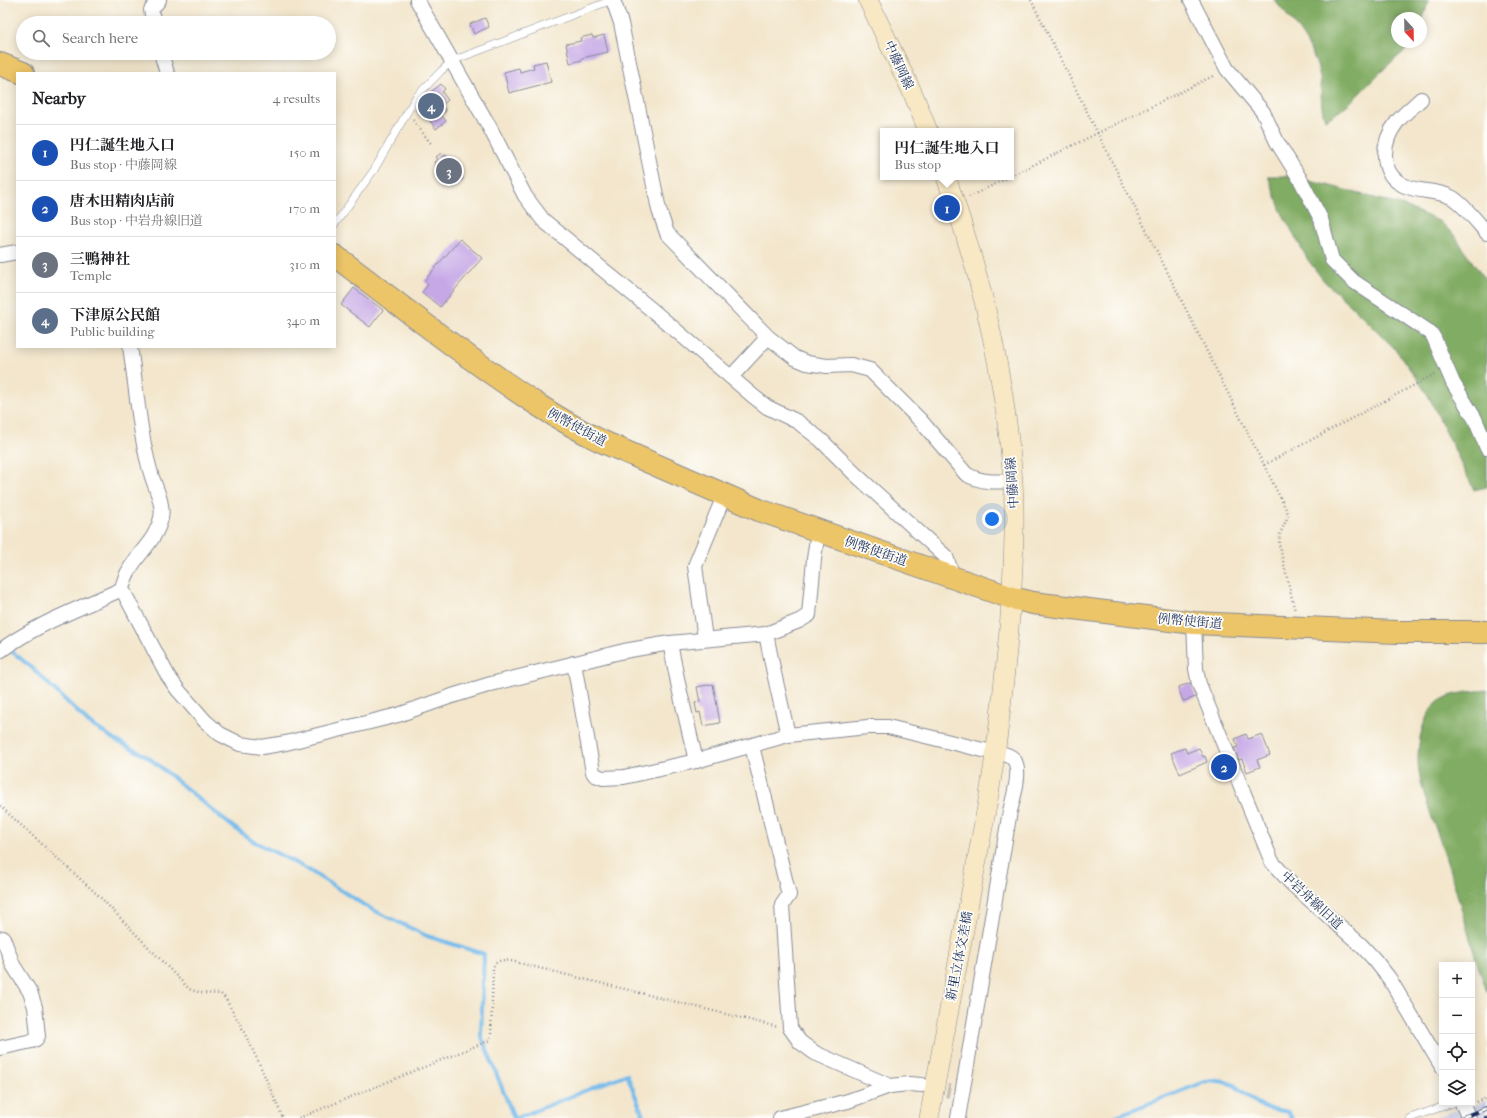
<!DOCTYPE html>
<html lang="en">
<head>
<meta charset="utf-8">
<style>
	:root { --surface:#fff; --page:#f2f2f2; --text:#202124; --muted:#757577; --line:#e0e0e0; --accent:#d1495b }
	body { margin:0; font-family:"IM FELL French Canon","Noto Serif JP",serif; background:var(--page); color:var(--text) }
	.controls { position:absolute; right:12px; bottom:12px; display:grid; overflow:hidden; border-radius:0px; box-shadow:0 2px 10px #0003 }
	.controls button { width:36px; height:36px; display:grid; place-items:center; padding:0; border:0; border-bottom:1px solid var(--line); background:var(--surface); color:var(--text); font:20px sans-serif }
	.compass { position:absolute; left:1391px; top:12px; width:36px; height:36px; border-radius:50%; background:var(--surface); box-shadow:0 2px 10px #0003; rotate:158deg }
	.you { position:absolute; left:992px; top:519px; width:14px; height:14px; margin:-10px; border:3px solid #fff; border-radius:50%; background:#1a73e8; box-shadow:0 0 0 6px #1a73e833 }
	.badge { display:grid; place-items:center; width:26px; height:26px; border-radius:50%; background:var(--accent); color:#fff; font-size:13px; font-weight:700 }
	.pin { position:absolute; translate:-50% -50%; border:2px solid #fff; box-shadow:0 1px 4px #0006 }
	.popup { position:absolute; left:880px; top:128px; width:134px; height:52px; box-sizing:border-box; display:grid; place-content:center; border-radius:0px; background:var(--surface); filter:drop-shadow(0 1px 3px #0005); font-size:13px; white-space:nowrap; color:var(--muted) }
	.popup b { font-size:15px; color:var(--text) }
	.popup::after { content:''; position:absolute; left:50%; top:100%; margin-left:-8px; border:8px solid transparent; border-top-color:var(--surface) }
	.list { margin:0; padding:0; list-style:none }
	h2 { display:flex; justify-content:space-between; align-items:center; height:52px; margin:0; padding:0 16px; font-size:17px }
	h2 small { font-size:13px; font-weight:400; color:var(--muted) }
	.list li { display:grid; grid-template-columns:26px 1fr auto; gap:12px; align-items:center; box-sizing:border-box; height:56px; padding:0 16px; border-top:1px solid var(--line) }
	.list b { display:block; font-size:15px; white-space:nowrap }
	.list p { margin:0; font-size:13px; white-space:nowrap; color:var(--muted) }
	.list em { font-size:13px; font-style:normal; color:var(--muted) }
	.icon { flex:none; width:22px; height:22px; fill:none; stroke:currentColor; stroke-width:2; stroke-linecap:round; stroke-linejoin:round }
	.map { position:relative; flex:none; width:1487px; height:1118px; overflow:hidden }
	.search { position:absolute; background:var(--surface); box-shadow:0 2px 10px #0003; left:16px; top:16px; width:320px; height:44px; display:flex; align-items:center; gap:10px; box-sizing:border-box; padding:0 14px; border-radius:22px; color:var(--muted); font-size:15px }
	.panel { position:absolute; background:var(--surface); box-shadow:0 2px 10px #0003; left:16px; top:72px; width:320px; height:276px; border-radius:0px }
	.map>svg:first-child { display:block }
</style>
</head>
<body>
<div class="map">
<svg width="1487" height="1118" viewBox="0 0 1487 1118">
	<rect width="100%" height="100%" fill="#fdfcf7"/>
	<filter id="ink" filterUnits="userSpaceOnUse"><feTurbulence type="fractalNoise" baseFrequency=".025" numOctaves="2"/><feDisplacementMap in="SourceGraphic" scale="8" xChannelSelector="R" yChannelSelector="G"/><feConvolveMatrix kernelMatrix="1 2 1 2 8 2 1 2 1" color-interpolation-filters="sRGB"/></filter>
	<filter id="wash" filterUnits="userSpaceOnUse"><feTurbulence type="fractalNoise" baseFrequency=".012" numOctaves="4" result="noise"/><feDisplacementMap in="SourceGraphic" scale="16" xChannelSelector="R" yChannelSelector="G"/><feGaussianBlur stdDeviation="0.9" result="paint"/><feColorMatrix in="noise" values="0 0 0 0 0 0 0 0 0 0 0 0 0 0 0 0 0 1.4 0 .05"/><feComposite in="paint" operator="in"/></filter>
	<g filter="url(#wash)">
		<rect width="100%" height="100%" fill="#f3e6cc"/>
		<g fill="#bcc3de">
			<polygon points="1487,1101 1487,1118 1477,1118 1472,1106"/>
			<polygon points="1460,1109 1464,1118 1434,1118"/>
		</g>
		<g fill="#81ac64" stroke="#4e6e61">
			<path d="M1274,0H1429L1421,24V18H1397V42H1415V43C1404,52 1393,60 1384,69C1365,86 1348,109 1325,120C1320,106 1322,91 1320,77C1314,46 1294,23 1274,0Z"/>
			<polygon points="1268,176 1287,176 1327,185 1404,206 1441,222 1454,235 1487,283 1487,487 1474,490 1429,397 1417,379 1396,350 1361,315 1324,281 1308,260 1281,211"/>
			<path d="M1487,690V992C1473,954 1464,914 1451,875C1445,855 1438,835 1431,815C1425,796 1418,778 1418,759C1418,741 1423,717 1435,705C1448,692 1470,692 1487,690Z"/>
		</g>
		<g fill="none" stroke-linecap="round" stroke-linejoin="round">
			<g stroke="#75bbec" stroke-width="4">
				<polyline points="0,642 31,667 89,723 115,740 148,757 228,823 251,840 307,869 369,908 427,936 484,954 481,1035 514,1118"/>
				<polyline points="517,1118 627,1074 644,1118"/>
				<polyline points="1111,1118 1210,1080 1225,1082 1234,1085 1262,1107 1288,1112 1292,1118"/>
			</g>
		</g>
		<g id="blocks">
			<g fill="#c6a8e7">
				<polygon points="485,18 489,27 474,34 470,24"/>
				<polygon points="592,35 593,38 604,35 608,52 582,58 582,60 570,63 566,44 581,41 580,38"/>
				<polygon points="546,61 551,82 509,93 504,72 519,68 520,72 534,68 533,64"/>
				<polygon points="441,84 445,89 442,92 448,100 442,105 446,111 441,115 446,121 436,129 425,114 422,117 416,110 420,106 417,103"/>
				<polygon points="441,153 443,157 446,155 463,179 453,187 434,162 438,159 436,157"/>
				<polygon points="460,239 482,258 440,307 422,292 428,285 424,281"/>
				<polygon points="354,288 383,310 370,327 341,305"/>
				<polygon points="1191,683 1196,697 1183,701 1178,687"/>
				<polygon points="713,684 720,723 703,726 700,712 697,713 695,703 700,702 697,687"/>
				<polygon points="1246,734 1248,739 1262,734 1270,755 1257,760 1260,767 1247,772 1242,759 1239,760 1234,748 1238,747 1235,739"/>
				<polygon points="1185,748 1187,753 1199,748 1203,757 1205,756 1207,762 1180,774 1171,753"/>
			</g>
		</g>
	</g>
	<g filter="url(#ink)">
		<use href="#blocks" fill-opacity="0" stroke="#878a95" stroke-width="1"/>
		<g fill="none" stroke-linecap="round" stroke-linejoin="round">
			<polyline stroke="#c8c1b6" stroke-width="14" stroke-dasharray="14 7" stroke-linecap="butt" points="926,1086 950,1091"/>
			<defs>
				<g id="service">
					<polyline points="335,224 374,170 416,97 441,71 452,61 612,0"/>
					<polyline points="1410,1118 1453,1103"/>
				</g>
				<g id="minor">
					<polyline points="417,0 490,128 525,196 543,220 652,310 753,396 767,407 798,422 821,440 854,473 946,557 954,579"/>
					<path d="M613,0L621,23L659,210L667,233L768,337L795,358L807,363L827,366L851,365L870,370L921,421L966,474C981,483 996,482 1013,481"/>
					<polyline points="1191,0 1227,69 1263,112 1277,142 1300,179 1321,219 1332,260 1353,281 1431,333 1434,338 1453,383 1475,419 1487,448"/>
					<polyline points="154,23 151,10 159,0"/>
					<polyline points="161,53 167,73"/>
					<path d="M1421,99C1414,106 1404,113 1397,122C1382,141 1378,172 1403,185C1418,193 1438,189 1453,198C1466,207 1477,222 1487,233"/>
					<polyline points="0,255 17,252"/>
					<path d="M130,347C137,390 139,435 152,477C156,489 164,505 161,518C155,546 128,558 122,589L168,676L178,690L205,721L220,734L240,744L262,747L286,743L398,715L452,696L491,684L624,651L670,643L766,634L799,621L809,615L814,559L818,531"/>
					<polyline points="731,377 768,337"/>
					<polyline points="1194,623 1196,669 1199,684 1272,862 1292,884 1361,945 1374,959 1389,978 1442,1067"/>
					<polyline points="766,634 774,673 788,735"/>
					<polyline points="705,639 695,566 724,496"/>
					<polyline points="670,643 679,688 696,761"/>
					<path d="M0,651C36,624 81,608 122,589"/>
					<path d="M574,663L593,772L595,775L603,778L624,777L696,761L788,735L868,727H888L983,750C992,751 1003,752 1011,757C1024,765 1013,799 1010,811L958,1118"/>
					<polyline points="752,746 789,895 782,905 790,1028 800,1042 815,1053 890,1086"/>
					<polyline points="0,1048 32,1041 36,1039 38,1036 35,1007 30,992 13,965 3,938"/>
					<polyline points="1462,1103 1469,1118"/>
					<polyline points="780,1118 848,1101 890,1086 909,1084 922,1085"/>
				</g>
				<g id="secondary">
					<polyline points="868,0 914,96 928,131"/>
					<path d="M929,1118L989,795C998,740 1004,684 1009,629C1013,580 1016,530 1013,481C1005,376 982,276 946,177"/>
				</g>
				<g id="primary">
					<polyline points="0,64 23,73"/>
					<path d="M335,256C383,292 431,330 480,365C519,393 558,420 601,441L759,510L1012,598L1033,603L1194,623L1397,632H1487"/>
				</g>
			</defs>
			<use href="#service" stroke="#878a95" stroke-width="8"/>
			<use href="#minor" stroke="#878a95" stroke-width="16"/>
			<use href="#secondary" stroke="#878a95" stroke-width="20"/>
			<use href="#primary" stroke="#878a95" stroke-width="24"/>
			<g stroke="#878a95" stroke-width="2.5" stroke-dasharray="1 3" stroke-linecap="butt">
				<polyline points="1031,0 1287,511 1288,516 1280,534 1279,544 1295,611"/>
				<polyline points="413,120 432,145"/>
				<polyline points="1011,176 1215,75"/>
				<polyline points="969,197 1009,177"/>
				<polyline points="1264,465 1435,374"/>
				<polyline points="0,806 99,896 186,986 191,990 202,993 221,994 225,998 240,1024 259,1063 283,1118"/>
				<polyline points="1476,1102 1487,1098"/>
				<polyline points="299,1118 488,1041 491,1036 493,968 495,963 502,960 511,961 778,1027"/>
			</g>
			<use href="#service" stroke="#fff" stroke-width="7"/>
			<use href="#minor" stroke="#fff" stroke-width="14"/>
			<use href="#secondary" stroke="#f8e8c3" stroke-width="19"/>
			<use href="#primary" stroke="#edc569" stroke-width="22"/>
			<defs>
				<g id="rail">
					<polyline points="1461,1118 1487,1108"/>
					<polyline points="1486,1118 1487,1118"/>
				</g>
			</defs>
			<use href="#rail" stroke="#1b2f5e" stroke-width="4.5"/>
			<use href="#rail" stroke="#fdfcf7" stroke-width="3" stroke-dasharray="9" stroke-linecap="butt"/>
		</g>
	</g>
	<g text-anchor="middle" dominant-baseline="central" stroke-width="3.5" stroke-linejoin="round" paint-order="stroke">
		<g font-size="13" fill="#1b2f5e" stroke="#fdfcf7">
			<text transform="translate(899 65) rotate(65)">中藤岡線</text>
			<text transform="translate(577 427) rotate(28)">例幣使街道</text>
			<text transform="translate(1012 483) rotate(-94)">中藤岡線</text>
			<text transform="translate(876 551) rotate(19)">例幣使街道</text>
			<text transform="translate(1190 621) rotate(5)">例幣使街道</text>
			<text transform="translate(1312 900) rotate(43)">中岩舟線旧道</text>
			<text transform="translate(959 956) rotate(-79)">新里立体交差橋</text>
		</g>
	</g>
</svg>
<div class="controls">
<button>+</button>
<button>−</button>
<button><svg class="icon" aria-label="locate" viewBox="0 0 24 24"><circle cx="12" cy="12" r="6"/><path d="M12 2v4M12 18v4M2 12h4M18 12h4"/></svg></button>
<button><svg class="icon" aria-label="layers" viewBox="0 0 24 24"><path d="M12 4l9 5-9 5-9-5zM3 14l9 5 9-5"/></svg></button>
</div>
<svg class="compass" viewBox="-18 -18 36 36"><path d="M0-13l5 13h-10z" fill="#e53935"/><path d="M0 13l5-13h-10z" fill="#757577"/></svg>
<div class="you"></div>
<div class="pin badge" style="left:947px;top:208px;background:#1a4fb4">1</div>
<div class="popup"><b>円仁誕生地入口</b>Bus stop</div>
<div class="pin badge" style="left:1224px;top:767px;background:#1a4fb4">2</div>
<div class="pin badge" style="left:449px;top:171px;background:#6b7280">3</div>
<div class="pin badge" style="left:431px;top:106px;background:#5c6f8a">4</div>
<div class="search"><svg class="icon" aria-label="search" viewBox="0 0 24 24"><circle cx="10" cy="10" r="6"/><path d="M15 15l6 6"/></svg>Search here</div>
<section class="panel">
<h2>Nearby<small>4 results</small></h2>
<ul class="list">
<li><span class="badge" style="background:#1a4fb4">1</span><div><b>円仁誕生地入口</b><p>Bus stop · 中藤岡線</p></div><em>150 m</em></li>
<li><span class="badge" style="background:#1a4fb4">2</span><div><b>唐木田精肉店前</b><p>Bus stop · 中岩舟線旧道</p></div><em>170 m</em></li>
<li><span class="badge" style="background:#6b7280">3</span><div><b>三鴨神社</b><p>Temple</p></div><em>310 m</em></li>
<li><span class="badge" style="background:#5c6f8a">4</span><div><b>下津原公民館</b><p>Public building</p></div><em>340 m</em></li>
</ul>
</section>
</div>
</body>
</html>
